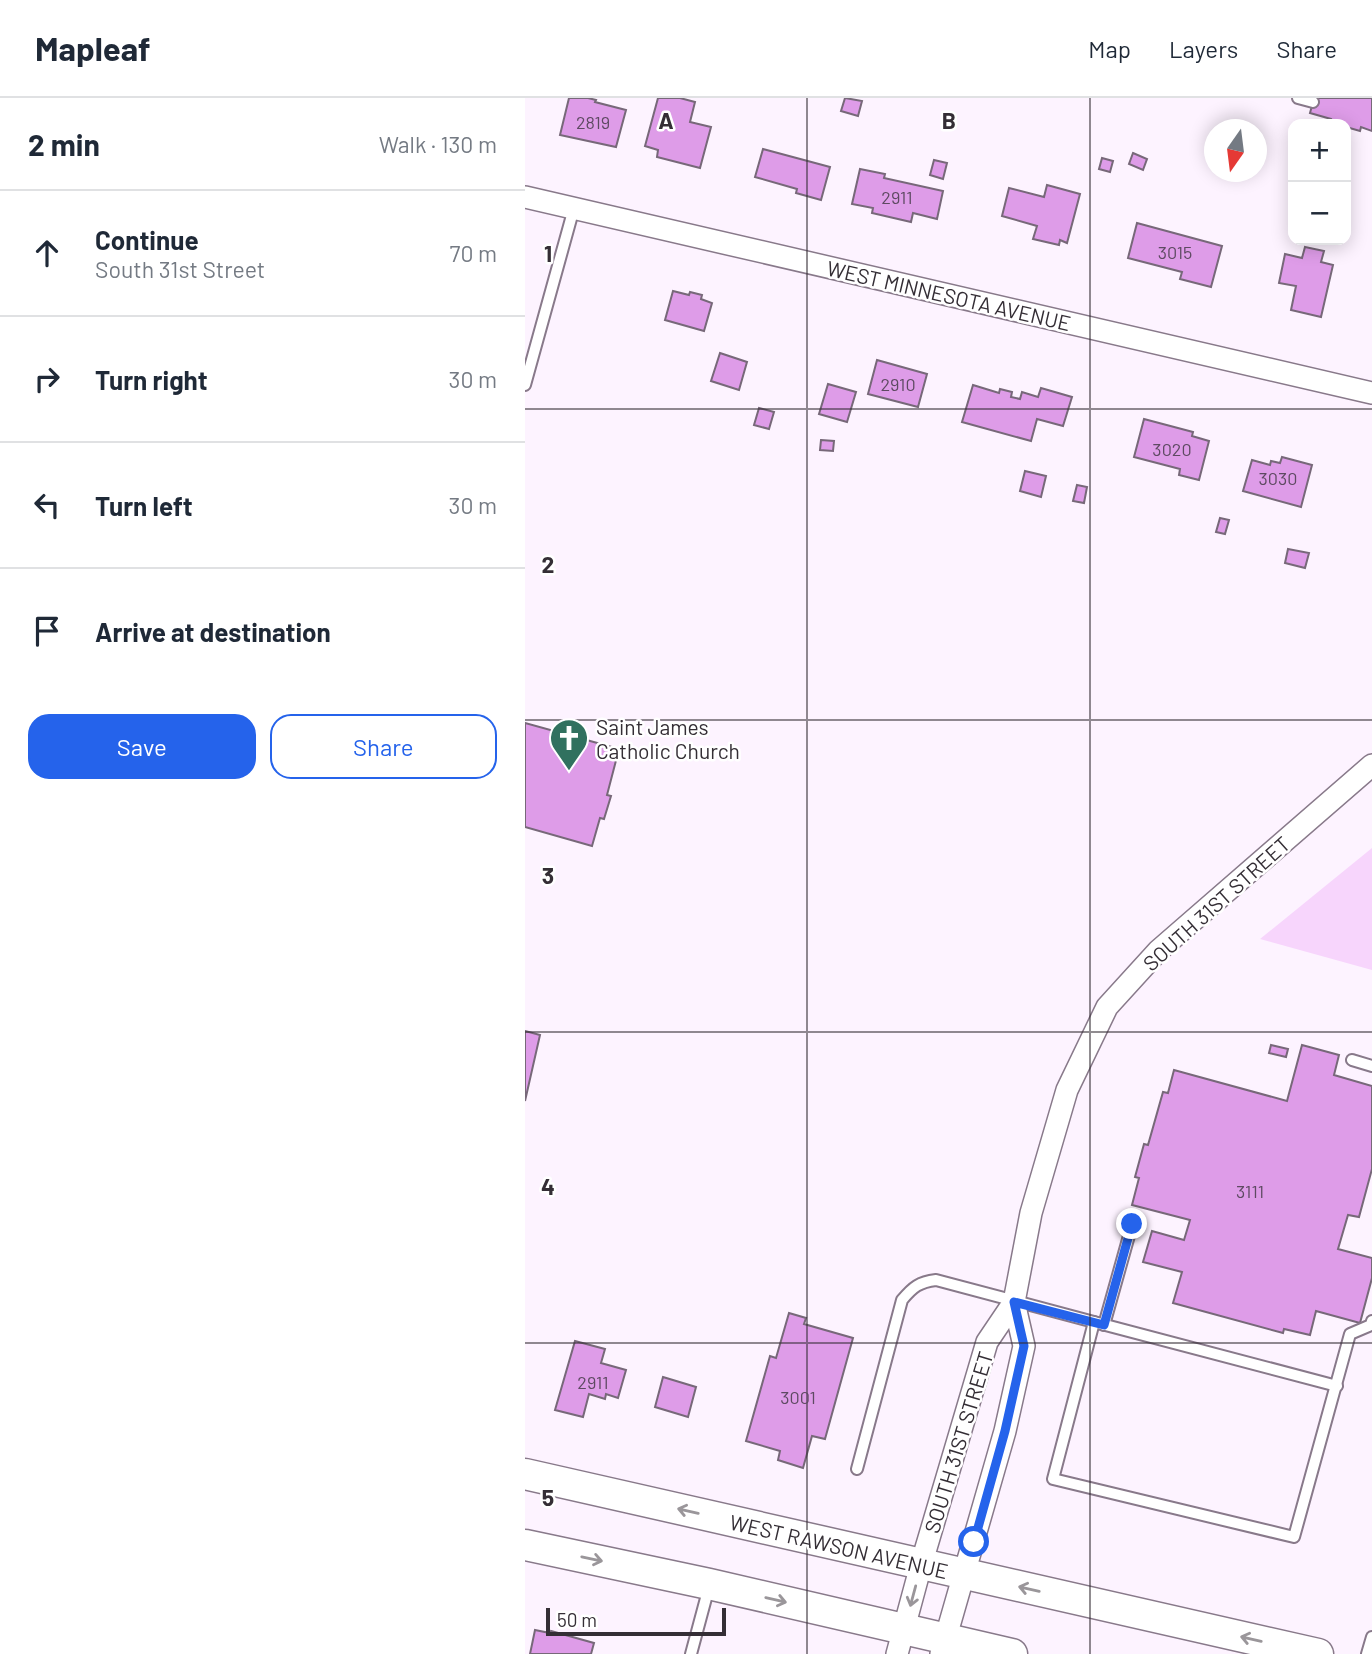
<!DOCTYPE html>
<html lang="en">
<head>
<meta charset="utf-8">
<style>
	:root { --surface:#fff; --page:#f6f6f7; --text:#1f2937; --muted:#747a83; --line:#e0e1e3; --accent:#2563eb }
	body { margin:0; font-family:Barlow,sans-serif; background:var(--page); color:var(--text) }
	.controls { position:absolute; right:21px; top:21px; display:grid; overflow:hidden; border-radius:14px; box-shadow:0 4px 18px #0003 }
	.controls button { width:63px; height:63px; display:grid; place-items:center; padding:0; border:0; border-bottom:2px solid var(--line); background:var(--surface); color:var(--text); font:35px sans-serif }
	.compass { position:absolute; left:679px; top:21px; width:63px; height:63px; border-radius:50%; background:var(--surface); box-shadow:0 4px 18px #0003; rotate:194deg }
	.scale { position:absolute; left:21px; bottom:18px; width:180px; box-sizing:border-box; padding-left:7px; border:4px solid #342e35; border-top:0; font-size:19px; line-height:24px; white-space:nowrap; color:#342e35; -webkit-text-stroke:5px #fff; paint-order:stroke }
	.stop { position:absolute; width:21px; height:21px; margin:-16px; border:5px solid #2563eb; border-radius:50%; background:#fff }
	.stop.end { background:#2563eb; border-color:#fff; box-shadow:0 2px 7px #0008 }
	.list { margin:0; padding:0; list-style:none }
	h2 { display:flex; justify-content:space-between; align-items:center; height:91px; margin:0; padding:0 28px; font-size:30px }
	h2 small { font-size:23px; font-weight:400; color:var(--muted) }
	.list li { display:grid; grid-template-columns:46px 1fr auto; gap:21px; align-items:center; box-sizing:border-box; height:126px; padding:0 28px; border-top:2px solid var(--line) }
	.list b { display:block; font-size:26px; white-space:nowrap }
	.list p { margin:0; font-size:23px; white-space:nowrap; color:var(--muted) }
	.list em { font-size:23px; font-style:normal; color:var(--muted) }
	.actions { display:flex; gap:14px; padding:21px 28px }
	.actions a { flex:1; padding:16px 0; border:2px solid var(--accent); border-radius:21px; text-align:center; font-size:24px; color:var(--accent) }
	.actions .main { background:var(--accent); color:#fff }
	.icon { flex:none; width:38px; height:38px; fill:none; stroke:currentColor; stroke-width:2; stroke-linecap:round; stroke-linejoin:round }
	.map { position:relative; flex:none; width:847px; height:1556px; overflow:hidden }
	header { display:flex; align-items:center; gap:42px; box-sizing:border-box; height:98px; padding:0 35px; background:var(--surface); border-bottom:2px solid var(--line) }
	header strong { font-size:33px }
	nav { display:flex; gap:38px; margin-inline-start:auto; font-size:24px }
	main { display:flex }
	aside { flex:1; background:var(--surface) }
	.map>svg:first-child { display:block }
</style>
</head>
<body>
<header>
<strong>Mapleaf</strong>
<nav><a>Map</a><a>Layers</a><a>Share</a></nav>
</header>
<main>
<aside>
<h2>2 min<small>Walk · 130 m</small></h2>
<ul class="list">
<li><svg class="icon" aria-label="ahead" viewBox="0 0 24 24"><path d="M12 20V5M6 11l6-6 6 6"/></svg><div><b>Continue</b><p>South 31st Street</p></div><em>70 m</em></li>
<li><svg class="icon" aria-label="right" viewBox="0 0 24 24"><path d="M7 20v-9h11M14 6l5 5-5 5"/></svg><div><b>Turn right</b></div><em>30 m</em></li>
<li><svg class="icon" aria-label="left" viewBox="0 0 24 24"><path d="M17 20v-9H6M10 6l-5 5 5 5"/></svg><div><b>Turn left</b></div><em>30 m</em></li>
<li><svg class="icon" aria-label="arrive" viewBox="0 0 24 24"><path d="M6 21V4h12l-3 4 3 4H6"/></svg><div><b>Arrive at destination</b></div></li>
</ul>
<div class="actions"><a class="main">Save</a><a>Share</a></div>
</aside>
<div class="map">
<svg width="847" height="1556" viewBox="0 0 847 1556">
	<rect width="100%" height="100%" fill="#fdf3ff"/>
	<polygon fill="#f7d5fc" points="847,750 847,872 735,841"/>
	<g fill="#de9ce8" stroke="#776879" stroke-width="2">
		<polygon points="44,0 63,0 71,2 70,4 101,12 91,49 35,37"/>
		<polygon points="133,0 155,0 170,4 165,24 186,29 175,70 132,59 133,52 120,48"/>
		<polygon points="320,0 337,3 333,18 316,13"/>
		<polygon points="789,0 847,0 847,33 836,29 835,33 821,29 821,26 805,25 806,21 785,15"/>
		<polygon points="238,51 305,69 296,102 271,95 272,91 230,79"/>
		<polygon points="608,55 622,61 618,72 604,66"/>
		<polygon points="577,60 588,63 585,74 574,71"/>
		<polygon points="409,62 422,65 418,81 405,77"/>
		<polygon points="335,71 360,76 359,80 418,93 412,121 388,115 386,124 347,115 348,110 327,106"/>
		<polygon points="522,87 555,96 542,145 535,142 534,147 508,141 512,128 477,118 484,90 519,99"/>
		<polygon points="612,125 697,148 686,189 655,181 657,174 603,160"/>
		<polygon points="780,149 799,153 796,164 808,167 796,219 766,212 771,188 754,185 760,156 777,160"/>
		<polygon points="148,193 164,197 165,194 177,197 176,201 187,205 179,233 140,222"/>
		<polygon points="195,255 222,264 214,292 186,283"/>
		<polygon points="352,262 402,276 393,309 343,296"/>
		<polygon points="303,286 331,294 322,324 294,316"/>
		<polygon points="448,287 474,295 475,291 487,294 486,299 495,301 497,294 513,299 516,290 547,299 538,328 512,321 506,343 437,324"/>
		<polygon points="234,310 249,314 244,331 229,327"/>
		<polygon points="619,321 668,334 667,338 684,343 674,382 654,377 655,371 609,359"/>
		<polygon points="296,342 309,343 308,353 295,352"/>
		<polygon points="757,359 787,367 776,409 718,393 727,362 745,367 746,363 755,365"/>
		<polygon points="500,373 521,378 516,399 495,393"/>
		<polygon points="552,387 562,389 559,405 548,403"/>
		<polygon points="695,420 704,422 700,436 691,434"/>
		<polygon points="763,451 784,455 780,470 760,465"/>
		<polygon points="0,625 94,651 82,697 86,698 79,721 75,720 67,748 0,729"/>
		<polygon points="0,933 15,937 0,1003"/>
		<polygon points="746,947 763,951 761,959 744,955"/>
		<polygon points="777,947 814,957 809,977 847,988 847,1071 834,1119 823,1117 813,1151 847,1160 847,1180 835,1225 791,1213 785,1237 759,1231 758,1235 648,1205 657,1174 618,1164 627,1133 659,1142 665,1122 607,1107 614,1080 610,1079 619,1046 623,1047 638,994 643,995 649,972 762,1003"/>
		<polygon points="264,1215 281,1220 279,1226 328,1240 300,1341 287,1338 278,1370 253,1362 255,1353 221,1343 245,1258 251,1260"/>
		<polygon points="50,1243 80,1251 76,1265 101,1272 93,1300 81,1296 80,1301 64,1296 58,1319 30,1312"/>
		<polygon points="138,1279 171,1289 163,1319 130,1309"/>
		<polygon points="10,1532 25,1535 26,1533 69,1545 66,1556 5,1556"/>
	</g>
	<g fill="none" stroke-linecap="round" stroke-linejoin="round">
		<defs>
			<g id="lane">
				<polyline points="773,0 788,4"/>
				<polyline points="0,287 49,110"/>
				<polyline points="827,962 847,968"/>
				<polyline points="569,1224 812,1288"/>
				<polyline points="579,1227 607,1127"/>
				<path d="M332,1371L377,1202C388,1189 394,1184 411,1182L569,1224L528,1381L769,1439L825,1236L846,1227L847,1223"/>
				<polyline points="166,1556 184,1489"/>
				<polyline points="842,1556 847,1539"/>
			</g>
			<g id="street">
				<polyline points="0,99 847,295"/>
				<polyline points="372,1556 396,1467 462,1244 489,1204 506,1115 542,992 582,909 633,853 847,667"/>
				<polyline points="416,1556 480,1333 499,1248 489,1204"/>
			</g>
			<g id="secondary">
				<polyline points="0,1376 793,1556"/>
				<polyline points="0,1447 184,1486 487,1556"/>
			</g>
		</defs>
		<use href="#lane" stroke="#88798a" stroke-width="14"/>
		<use href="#street" stroke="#88798a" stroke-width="24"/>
		<use href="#secondary" stroke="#88798a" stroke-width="33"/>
		<use href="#lane" stroke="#fff" stroke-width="10"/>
		<use href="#street" stroke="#fff" stroke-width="21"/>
		<use href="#secondary" stroke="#fff" stroke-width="30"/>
	</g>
	<defs><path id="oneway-shaft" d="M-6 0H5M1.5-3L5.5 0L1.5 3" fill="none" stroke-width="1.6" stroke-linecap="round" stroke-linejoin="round" transform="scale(1.75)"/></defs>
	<g stroke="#9a969a">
		<use href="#oneway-shaft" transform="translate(163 1413) rotate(-167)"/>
		<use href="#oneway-shaft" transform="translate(67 1461) rotate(12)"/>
		<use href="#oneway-shaft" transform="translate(504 1491) rotate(-167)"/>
		<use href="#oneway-shaft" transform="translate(388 1498) rotate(105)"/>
		<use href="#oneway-shaft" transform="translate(251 1502) rotate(13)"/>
		<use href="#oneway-shaft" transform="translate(726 1541) rotate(-167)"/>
	</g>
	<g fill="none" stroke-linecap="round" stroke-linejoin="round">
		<polyline stroke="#2563eb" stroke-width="9" points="449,1444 480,1333 499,1248 489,1204 579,1227 607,1126"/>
	</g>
	<path fill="none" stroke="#342e35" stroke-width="2" stroke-opacity="0.55" d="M282,0V1556M565,0V1556M0,311H847M0,622H847M0,934H847M0,1245H847"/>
	<defs>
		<symbol id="church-pin" viewBox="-11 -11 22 30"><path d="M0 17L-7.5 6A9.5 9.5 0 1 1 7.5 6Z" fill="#31715f" stroke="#fff"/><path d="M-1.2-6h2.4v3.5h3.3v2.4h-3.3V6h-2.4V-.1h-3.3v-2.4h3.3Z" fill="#fff"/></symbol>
	</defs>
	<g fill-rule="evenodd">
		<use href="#church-pin" x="22" y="618" width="44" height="60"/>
	</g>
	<g text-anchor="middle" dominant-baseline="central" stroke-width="5" stroke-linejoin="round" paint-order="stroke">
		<g font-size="18" fill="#5e4a62">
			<text x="68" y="24">2819</text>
			<text x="372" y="99">2911</text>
			<text x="650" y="154">3015</text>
			<text x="373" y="286">2910</text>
			<text x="647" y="351">3020</text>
			<text x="753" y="380">3030</text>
			<text x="725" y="1093">3111</text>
			<text x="68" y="1284">2911</text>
			<text x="273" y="1299">3001</text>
		</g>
		<g font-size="21" fill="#342e35" stroke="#fff">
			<text transform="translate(424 197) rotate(13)">WEST MINNESOTA AVENUE</text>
			<text transform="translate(691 805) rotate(-42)">SOUTH 31ST STREET</text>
			<text transform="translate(433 1344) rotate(-73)">SOUTH 31ST STREET</text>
			<text transform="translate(314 1448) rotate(13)">WEST RAWSON AVENUE</text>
		</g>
		<g font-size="21" fill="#342e35" stroke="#fff" text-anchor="start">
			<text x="71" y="628">Saint James<tspan x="71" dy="24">Catholic Church</tspan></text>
		</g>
	</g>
	<g font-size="23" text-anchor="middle" font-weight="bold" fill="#342e35" stroke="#fff" stroke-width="5" stroke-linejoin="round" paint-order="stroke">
		<text x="141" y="31">A</text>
		<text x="424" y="31">B</text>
		<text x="23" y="164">1</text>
		<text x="23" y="475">2</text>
		<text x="23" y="786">3</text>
		<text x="23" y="1097">4</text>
		<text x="23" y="1408">5</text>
	</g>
</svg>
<div class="controls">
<button>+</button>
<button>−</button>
</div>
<svg class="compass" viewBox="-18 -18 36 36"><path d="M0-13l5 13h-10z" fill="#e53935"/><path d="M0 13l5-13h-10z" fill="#747a83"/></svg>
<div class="scale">50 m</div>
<div class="stop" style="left:449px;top:1444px"></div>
<div class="stop end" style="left:607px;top:1126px"></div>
</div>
</main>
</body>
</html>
